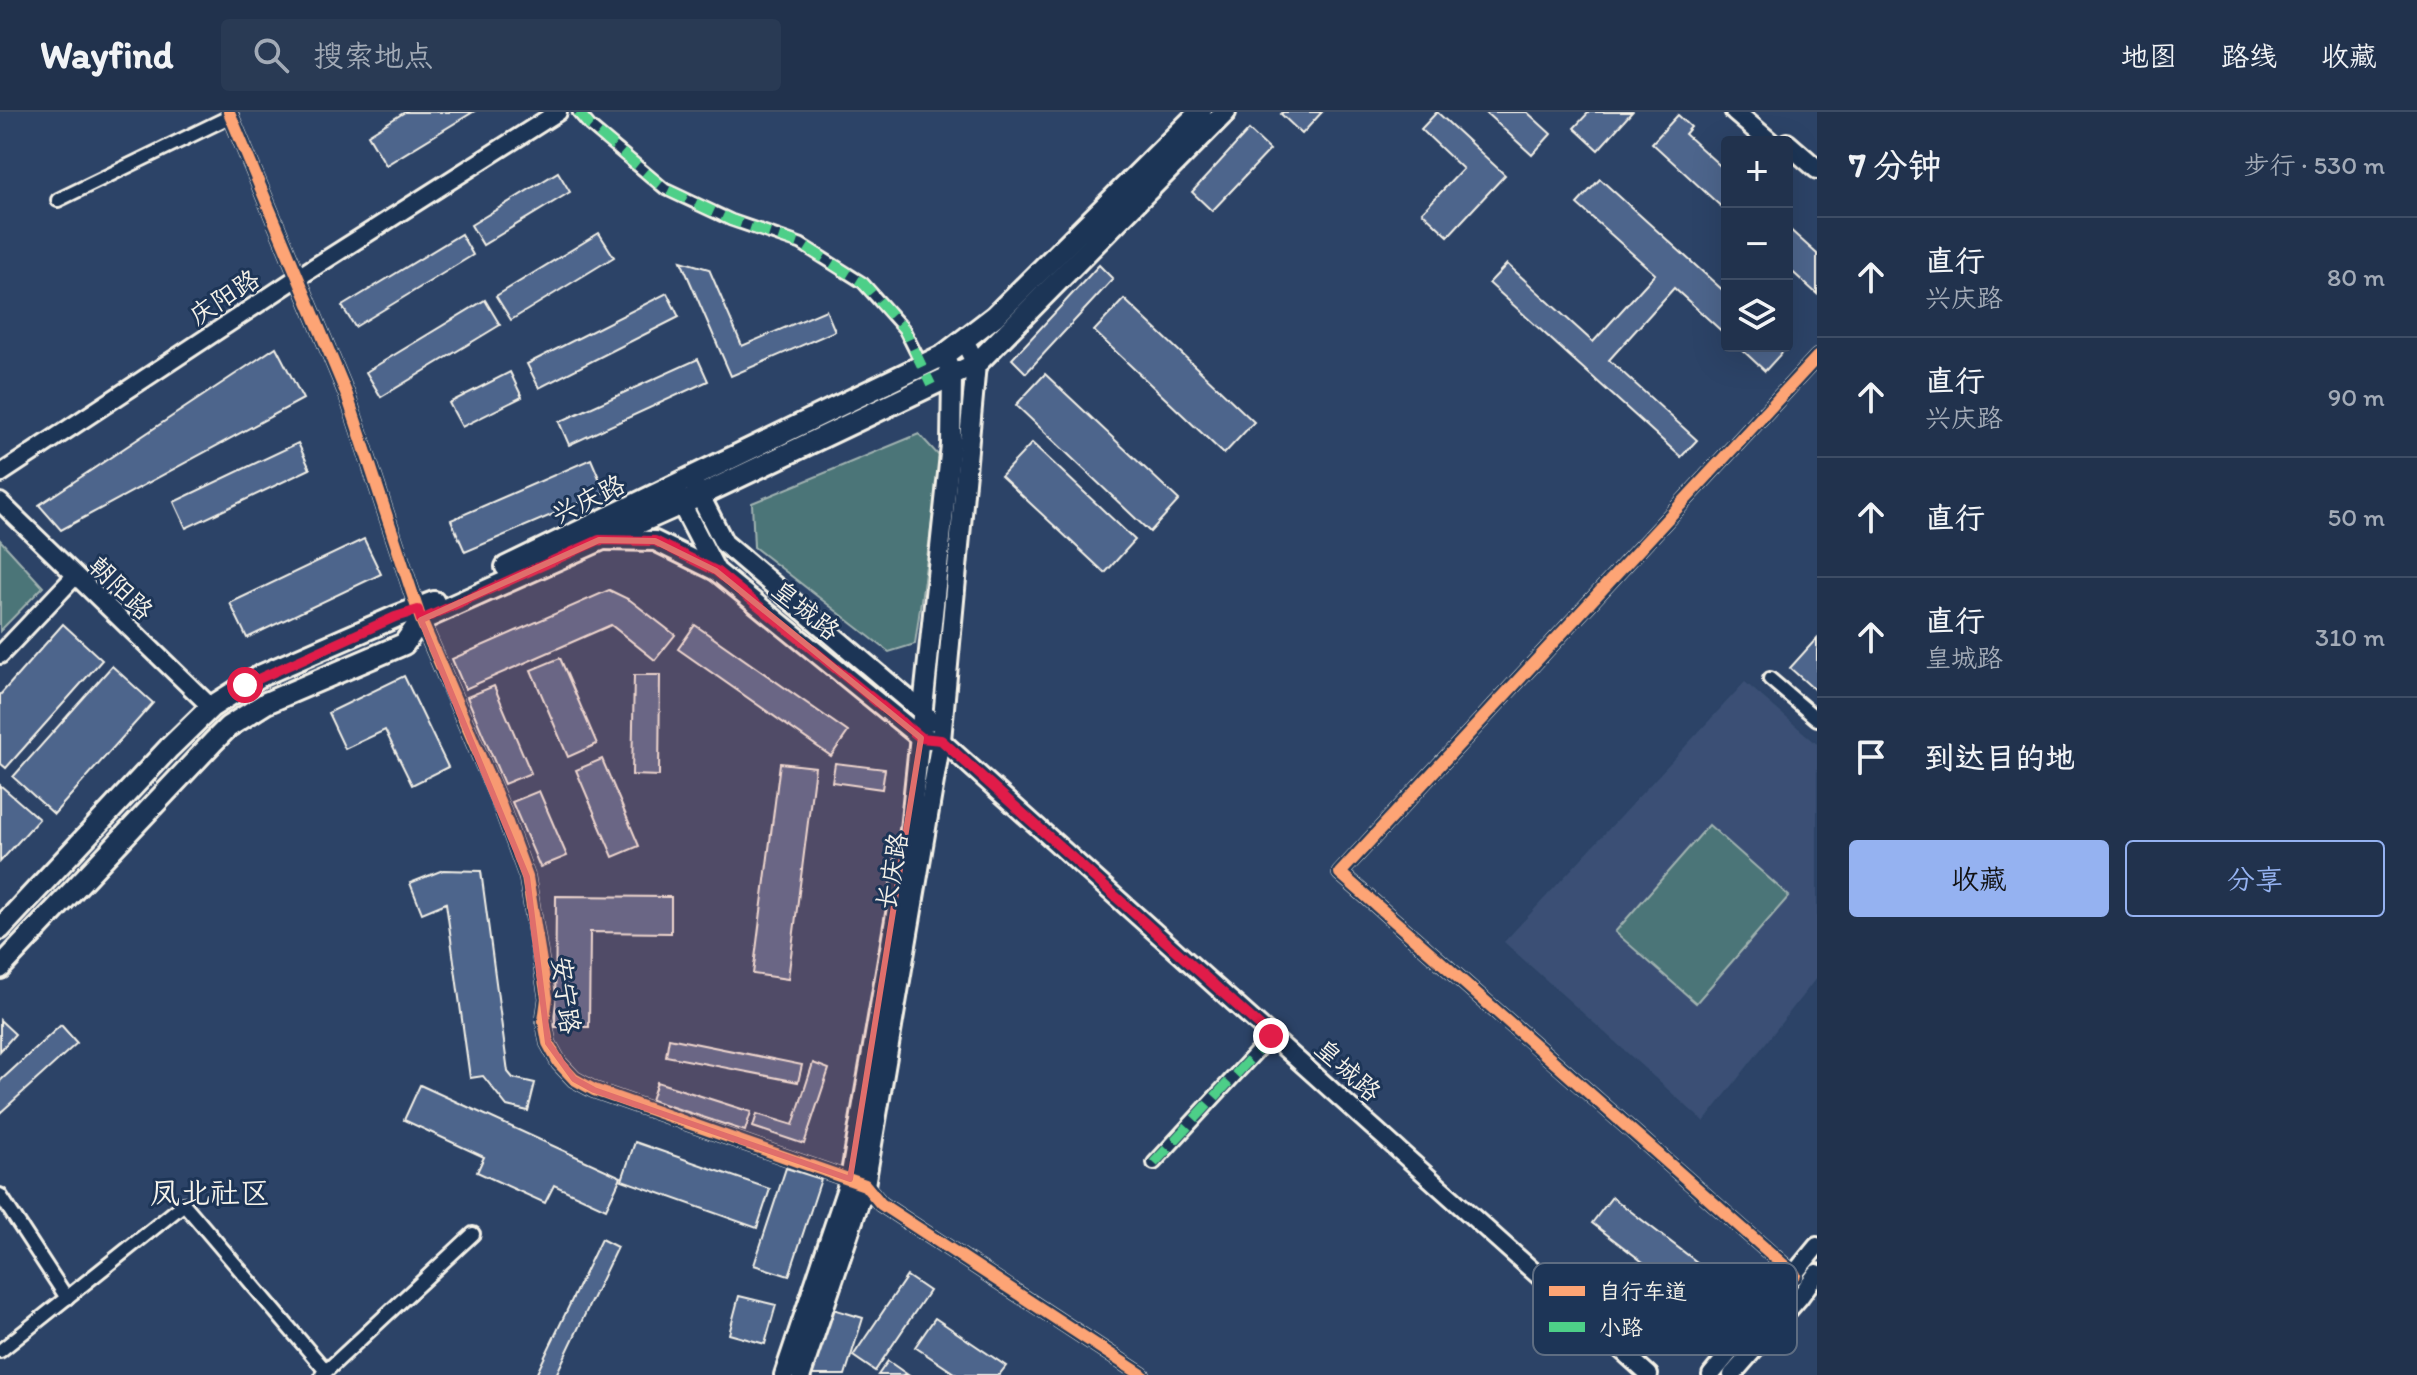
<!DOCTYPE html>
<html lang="zh">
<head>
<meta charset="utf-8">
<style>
	:root { --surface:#21324d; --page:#293a54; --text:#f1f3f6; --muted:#a2aab6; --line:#3e4d65; --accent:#95b2f1 }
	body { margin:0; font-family:Itim,"LXGW WenKai TC",sans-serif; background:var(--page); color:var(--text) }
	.controls { position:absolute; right:24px; top:24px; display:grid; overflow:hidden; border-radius:8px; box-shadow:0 8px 32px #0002 }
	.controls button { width:72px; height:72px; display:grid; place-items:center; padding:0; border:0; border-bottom:2px solid var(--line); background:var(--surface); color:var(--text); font:40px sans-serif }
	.stop { position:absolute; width:24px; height:24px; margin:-18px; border:6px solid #e11d48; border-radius:50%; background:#fff }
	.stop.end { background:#e11d48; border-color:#fff; box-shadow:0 2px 8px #0008 }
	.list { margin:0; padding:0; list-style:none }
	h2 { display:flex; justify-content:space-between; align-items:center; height:104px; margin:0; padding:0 32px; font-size:34px }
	h2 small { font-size:26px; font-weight:400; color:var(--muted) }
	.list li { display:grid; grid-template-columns:52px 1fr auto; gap:24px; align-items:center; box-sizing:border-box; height:120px; padding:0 32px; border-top:2px solid var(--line) }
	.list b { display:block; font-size:30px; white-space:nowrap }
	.list p { margin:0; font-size:26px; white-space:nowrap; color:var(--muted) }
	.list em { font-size:26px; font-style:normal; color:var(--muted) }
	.actions { display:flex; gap:16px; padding:24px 32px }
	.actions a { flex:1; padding:18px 0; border:2px solid var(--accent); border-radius:8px; text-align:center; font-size:28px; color:var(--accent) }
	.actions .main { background:var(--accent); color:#111 }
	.icon { flex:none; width:44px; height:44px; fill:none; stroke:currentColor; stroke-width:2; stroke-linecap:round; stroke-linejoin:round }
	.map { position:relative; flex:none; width:1817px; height:1263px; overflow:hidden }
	header { display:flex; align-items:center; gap:48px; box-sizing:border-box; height:112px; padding:0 40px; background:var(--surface); border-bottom:2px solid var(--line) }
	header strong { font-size:38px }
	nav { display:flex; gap:44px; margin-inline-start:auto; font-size:28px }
	.search { width:560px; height:72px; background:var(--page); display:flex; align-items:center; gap:20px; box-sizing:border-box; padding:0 28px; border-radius:8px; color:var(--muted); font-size:30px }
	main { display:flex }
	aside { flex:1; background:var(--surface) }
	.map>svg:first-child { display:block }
</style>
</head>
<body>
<header>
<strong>Wayfind</strong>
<div class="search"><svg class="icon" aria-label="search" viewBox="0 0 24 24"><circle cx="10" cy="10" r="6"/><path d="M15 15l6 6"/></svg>搜索地点</div>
<nav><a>地图</a><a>路线</a><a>收藏</a></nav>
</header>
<main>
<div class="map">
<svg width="1817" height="1263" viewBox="0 0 1817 1263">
	<rect width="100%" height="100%" fill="#2c4367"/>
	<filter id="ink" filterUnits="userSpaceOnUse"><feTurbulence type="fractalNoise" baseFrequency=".0125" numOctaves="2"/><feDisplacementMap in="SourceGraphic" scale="16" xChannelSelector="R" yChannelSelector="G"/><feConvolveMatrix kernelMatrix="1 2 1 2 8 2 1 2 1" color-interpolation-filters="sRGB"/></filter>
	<g filter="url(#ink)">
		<polygon fill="#3a5074" points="1745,570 1817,632 1817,865 1704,1010 1504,830"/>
		<g fill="#4c7478" stroke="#a0b2b0" stroke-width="2">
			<polygon points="919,322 941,346 915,532 889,540 754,435 752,391"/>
			<polygon points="0,428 43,475 0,519"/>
			<polygon points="1709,713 1789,784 1696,891 1615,820"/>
		</g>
		<g fill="#4e658c" stroke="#f4f1e8" stroke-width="2">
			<polygon points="405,0 473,0 386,53 368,23"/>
			<polygon points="1283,0 1322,0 1302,22 1281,2"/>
			<polygon points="1437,0 1505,63 1448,124 1422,100 1463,57 1421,17"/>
			<polygon points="1485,0 1527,0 1551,22 1532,43"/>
			<polygon points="1589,0 1632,0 1598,38 1574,16"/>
			<polygon points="1678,3 1691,15 1685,22 1727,60 1727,100 1652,31"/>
			<polygon points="1249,18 1270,38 1212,99 1192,80"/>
			<polygon points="558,60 570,80 483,133 471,113"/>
			<polygon points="1600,67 1727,182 1727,224 1674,176 1609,248 1697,328 1681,345 1489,171 1507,152 1593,230 1655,162 1577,92"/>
			<polygon points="1787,115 1817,142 1817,182 1787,155"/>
			<polygon points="599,121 614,145 511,208 496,184"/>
			<polygon points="461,122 473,143 355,215 342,194"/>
			<polygon points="681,149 709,157 742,234 826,198 835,219 731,264"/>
			<polygon points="1099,153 1113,167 1026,261 1012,247"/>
			<polygon points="667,181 679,205 539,276 527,252"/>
			<polygon points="1124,187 1254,310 1224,342 1094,219"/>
			<polygon points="485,188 500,213 381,285 366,260"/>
			<polygon points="1738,234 1784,234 1786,236 1765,259"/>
			<polygon points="276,235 303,287 61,418 39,393"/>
			<polygon points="698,247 708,269 569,333 559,310"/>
			<polygon points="510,260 522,285 462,315 449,291"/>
			<polygon points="1045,262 1179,388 1150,420 1016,293"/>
			<polygon points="298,331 310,357 186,416 174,390"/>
			<polygon points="1032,331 1135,428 1105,461 1001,364"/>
			<polygon points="591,347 605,380 465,440 451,408"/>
			<polygon points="364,427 381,462 247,526 230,491"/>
			<polygon points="609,478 630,488 675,523 655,548 611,513 465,577 452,547"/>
			<polygon points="63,512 102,548 6,656 0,651 0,583"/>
			<polygon points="695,513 848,620 831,644 678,537"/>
			<polygon points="1817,526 1817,580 1790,556"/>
			<polygon points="560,546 597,632 568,645 531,558"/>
			<polygon points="112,554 153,591 54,702 13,665"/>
			<polygon points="634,563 660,563 659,664 632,663"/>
			<polygon points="404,564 448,655 412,673 385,618 345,637 328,601"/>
			<polygon points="494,574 531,661 504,672 467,585"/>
			<polygon points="602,647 639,734 613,745 576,658"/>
			<polygon points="780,651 815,655 788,867 753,862"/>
			<polygon points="835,651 885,657 882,677 832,670"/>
			<polygon points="0,673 39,707 0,750"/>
			<polygon points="539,679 567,744 540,755 512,690"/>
			<polygon points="443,758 481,759 508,960 513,966 535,971 528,999 507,994 483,964 470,966 446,791 422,801 410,771"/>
			<polygon points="556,784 671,785 671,821 590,820 589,915 555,915"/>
			<polygon points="0,908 15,922 0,939"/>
			<polygon points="61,913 77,931 0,1001 0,969"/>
			<polygon points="669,926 802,953 798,970 666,944"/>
			<polygon points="813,951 829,957 804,1032 753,1015 757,1002 793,1013"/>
			<polygon points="657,970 751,1000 745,1019 651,988"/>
			<polygon points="420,973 621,1065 606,1097 554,1073 545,1091 477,1060 484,1045 404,1008"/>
			<polygon points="635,1030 770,1077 757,1116 622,1068"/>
			<polygon points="786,1056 821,1067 789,1164 754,1153"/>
			<polygon points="1612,1085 1706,1157 1686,1183 1592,1111"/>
			<polygon points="601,1127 617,1135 556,1263 536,1263"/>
			<polygon points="907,1164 929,1179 875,1259 853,1244"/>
			<polygon points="739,1184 776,1193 765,1232 729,1222"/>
			<polygon points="833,1197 863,1206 845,1263 812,1263"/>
			<polygon points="935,1206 1006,1254 999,1263 957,1263 915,1235"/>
			<polygon points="888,1249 908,1263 878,1263"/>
		</g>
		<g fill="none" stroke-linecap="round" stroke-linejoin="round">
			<defs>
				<polyline id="pedestrian" points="578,0 590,14 665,77 731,108 801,132 863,171 904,217 923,255"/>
				<g id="minor">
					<polyline points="229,0 347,283 421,508 499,689 527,765 547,886 544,909 548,931 559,951 574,967 594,978 865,1073 881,1092 1142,1263"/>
					<polyline points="58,88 231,4"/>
					<polyline points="1770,567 1817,607"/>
					<polyline points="1154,1051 1271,924"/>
					<polyline points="0,1083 67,1186"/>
					<polyline points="1795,1163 1340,761 1817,245"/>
					<polyline points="0,1239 184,1092 326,1259"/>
					<polyline points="322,1263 473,1122"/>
				</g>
				<g id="tertiary">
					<polyline points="0,362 297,166 558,0"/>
					<polyline points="0,390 211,595"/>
					<polyline points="0,543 75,464"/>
					<polyline points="941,628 1649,1263"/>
					<polyline points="1711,1263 1817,1134"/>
					<polyline points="1732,1263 1799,1186 1817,1161"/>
				</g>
				<g id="secondary">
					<polyline points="1735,0 1770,30"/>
					<polyline points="1787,31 1817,57"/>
					<polyline points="694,372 724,431 924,601 929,609"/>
					<polyline points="675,380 716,459 921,626 930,627"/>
					<polyline points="602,428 655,429 716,459"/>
					<polyline points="784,1263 850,1067 909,727 951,333 952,263 944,243"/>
					<polyline points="801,1263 865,1073 941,628 976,252 964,228"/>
				</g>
				<g id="primary">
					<polyline points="506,455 944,243 995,204 1200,0"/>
					<polyline points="0,817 169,636 211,595 260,564 395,505 434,490"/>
					<polyline points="0,856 213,630 228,615 266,591 404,532 421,508 699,384 976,252 1225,0"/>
				</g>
			</defs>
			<use href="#pedestrian" stroke="#f4f1e8" stroke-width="15"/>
			<use href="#minor" stroke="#f4f1e8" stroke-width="18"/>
			<use href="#tertiary" stroke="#f4f1e8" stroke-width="22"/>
			<use href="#secondary" stroke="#f4f1e8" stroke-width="24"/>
			<use href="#primary" stroke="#f4f1e8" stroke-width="26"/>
			<use href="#pedestrian" stroke="#1d3557" stroke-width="9"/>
			<use href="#minor" stroke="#1d3557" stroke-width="12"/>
			<use href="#tertiary" stroke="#1d3557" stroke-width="16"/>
			<use href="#secondary" stroke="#1d3557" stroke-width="18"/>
			<use href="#primary" stroke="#1d3557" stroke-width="20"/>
			<g stroke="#4dcf88" stroke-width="10" stroke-dasharray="20 10" stroke-linecap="butt">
				<polyline points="578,0 590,14 665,77 731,108 801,132 863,171 904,217 931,273"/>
				<polyline points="1154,1051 1271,924"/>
			</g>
			<defs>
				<g id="cycleway">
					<polyline points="229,0 347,283 421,508 499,689 527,765 547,886 544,909 548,931 559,951 574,967 594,978 865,1073 881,1092 1142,1263"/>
					<polyline points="1795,1163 1340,761 1817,245"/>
				</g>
			</defs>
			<use href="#cycleway" stroke="#1d3557" stroke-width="17"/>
			<use href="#cycleway" stroke="#fda474" stroke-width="12"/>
		</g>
	</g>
	<g fill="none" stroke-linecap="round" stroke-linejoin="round" filter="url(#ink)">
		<polyline stroke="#e11d48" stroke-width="10" points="245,573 395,505 418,498 421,508 599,428 655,429 716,459 921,626 941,628 1271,924"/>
	</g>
	<path fill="#e06e6b" fill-opacity="0.2" stroke="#e06e6b" stroke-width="6" stroke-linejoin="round" d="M599,428L655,429L716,459L921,626L850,1067L594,978L574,967L548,931L527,765L421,508Z"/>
	<g text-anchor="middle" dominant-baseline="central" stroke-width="6" stroke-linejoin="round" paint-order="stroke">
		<g font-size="26" fill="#f4f1e8" stroke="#1d3557">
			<text transform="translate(224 185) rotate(-33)">庆阳路</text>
			<text transform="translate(588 387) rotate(-26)">兴庆路</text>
			<text transform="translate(121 476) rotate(44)">朝阳路</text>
			<text transform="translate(806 498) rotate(39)">皇城路</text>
			<text transform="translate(892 759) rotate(-80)">长庆路</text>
			<text transform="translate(566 883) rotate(83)">安宁路</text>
			<text transform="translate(1348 958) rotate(42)">皇城路</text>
		</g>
		<g font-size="30" fill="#f4f1e8" stroke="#1d3557">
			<text x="210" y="1080">凤北社区</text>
		</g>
	</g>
	<rect x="1533" y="1151" width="264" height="92" rx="12" fill="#1d3557" stroke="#5e6d82" stroke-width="2"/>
	<rect x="1549" y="1174" width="36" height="10" fill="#fda474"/>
	<rect x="1549" y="1210" width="36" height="10" fill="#4dcf88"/>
	<g font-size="22" fill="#f4f1e8">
		<text x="1599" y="1187">自行车道</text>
		<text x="1599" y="1223">小路</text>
	</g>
</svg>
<div class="controls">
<button>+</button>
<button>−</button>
<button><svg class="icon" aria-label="layers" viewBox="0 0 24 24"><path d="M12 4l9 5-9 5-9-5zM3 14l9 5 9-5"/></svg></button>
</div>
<div class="stop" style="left:245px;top:573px"></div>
<div class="stop end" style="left:1271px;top:924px"></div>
</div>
<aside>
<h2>7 分钟<small>步行 · 530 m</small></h2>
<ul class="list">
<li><svg class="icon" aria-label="ahead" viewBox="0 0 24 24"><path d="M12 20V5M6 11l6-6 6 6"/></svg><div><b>直行</b><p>兴庆路</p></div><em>80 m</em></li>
<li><svg class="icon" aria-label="ahead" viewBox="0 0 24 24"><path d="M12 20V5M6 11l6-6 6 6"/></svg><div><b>直行</b><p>兴庆路</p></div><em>90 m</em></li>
<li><svg class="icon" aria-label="ahead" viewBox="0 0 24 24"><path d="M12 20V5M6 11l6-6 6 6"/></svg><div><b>直行</b></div><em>50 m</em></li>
<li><svg class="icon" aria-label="ahead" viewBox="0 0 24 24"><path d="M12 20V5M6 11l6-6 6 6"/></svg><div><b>直行</b><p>皇城路</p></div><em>310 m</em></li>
<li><svg class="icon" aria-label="arrive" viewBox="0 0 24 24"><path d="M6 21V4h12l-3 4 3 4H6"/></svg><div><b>到达目的地</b></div></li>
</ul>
<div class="actions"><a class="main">收藏</a><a>分享</a></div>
</aside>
</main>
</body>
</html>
